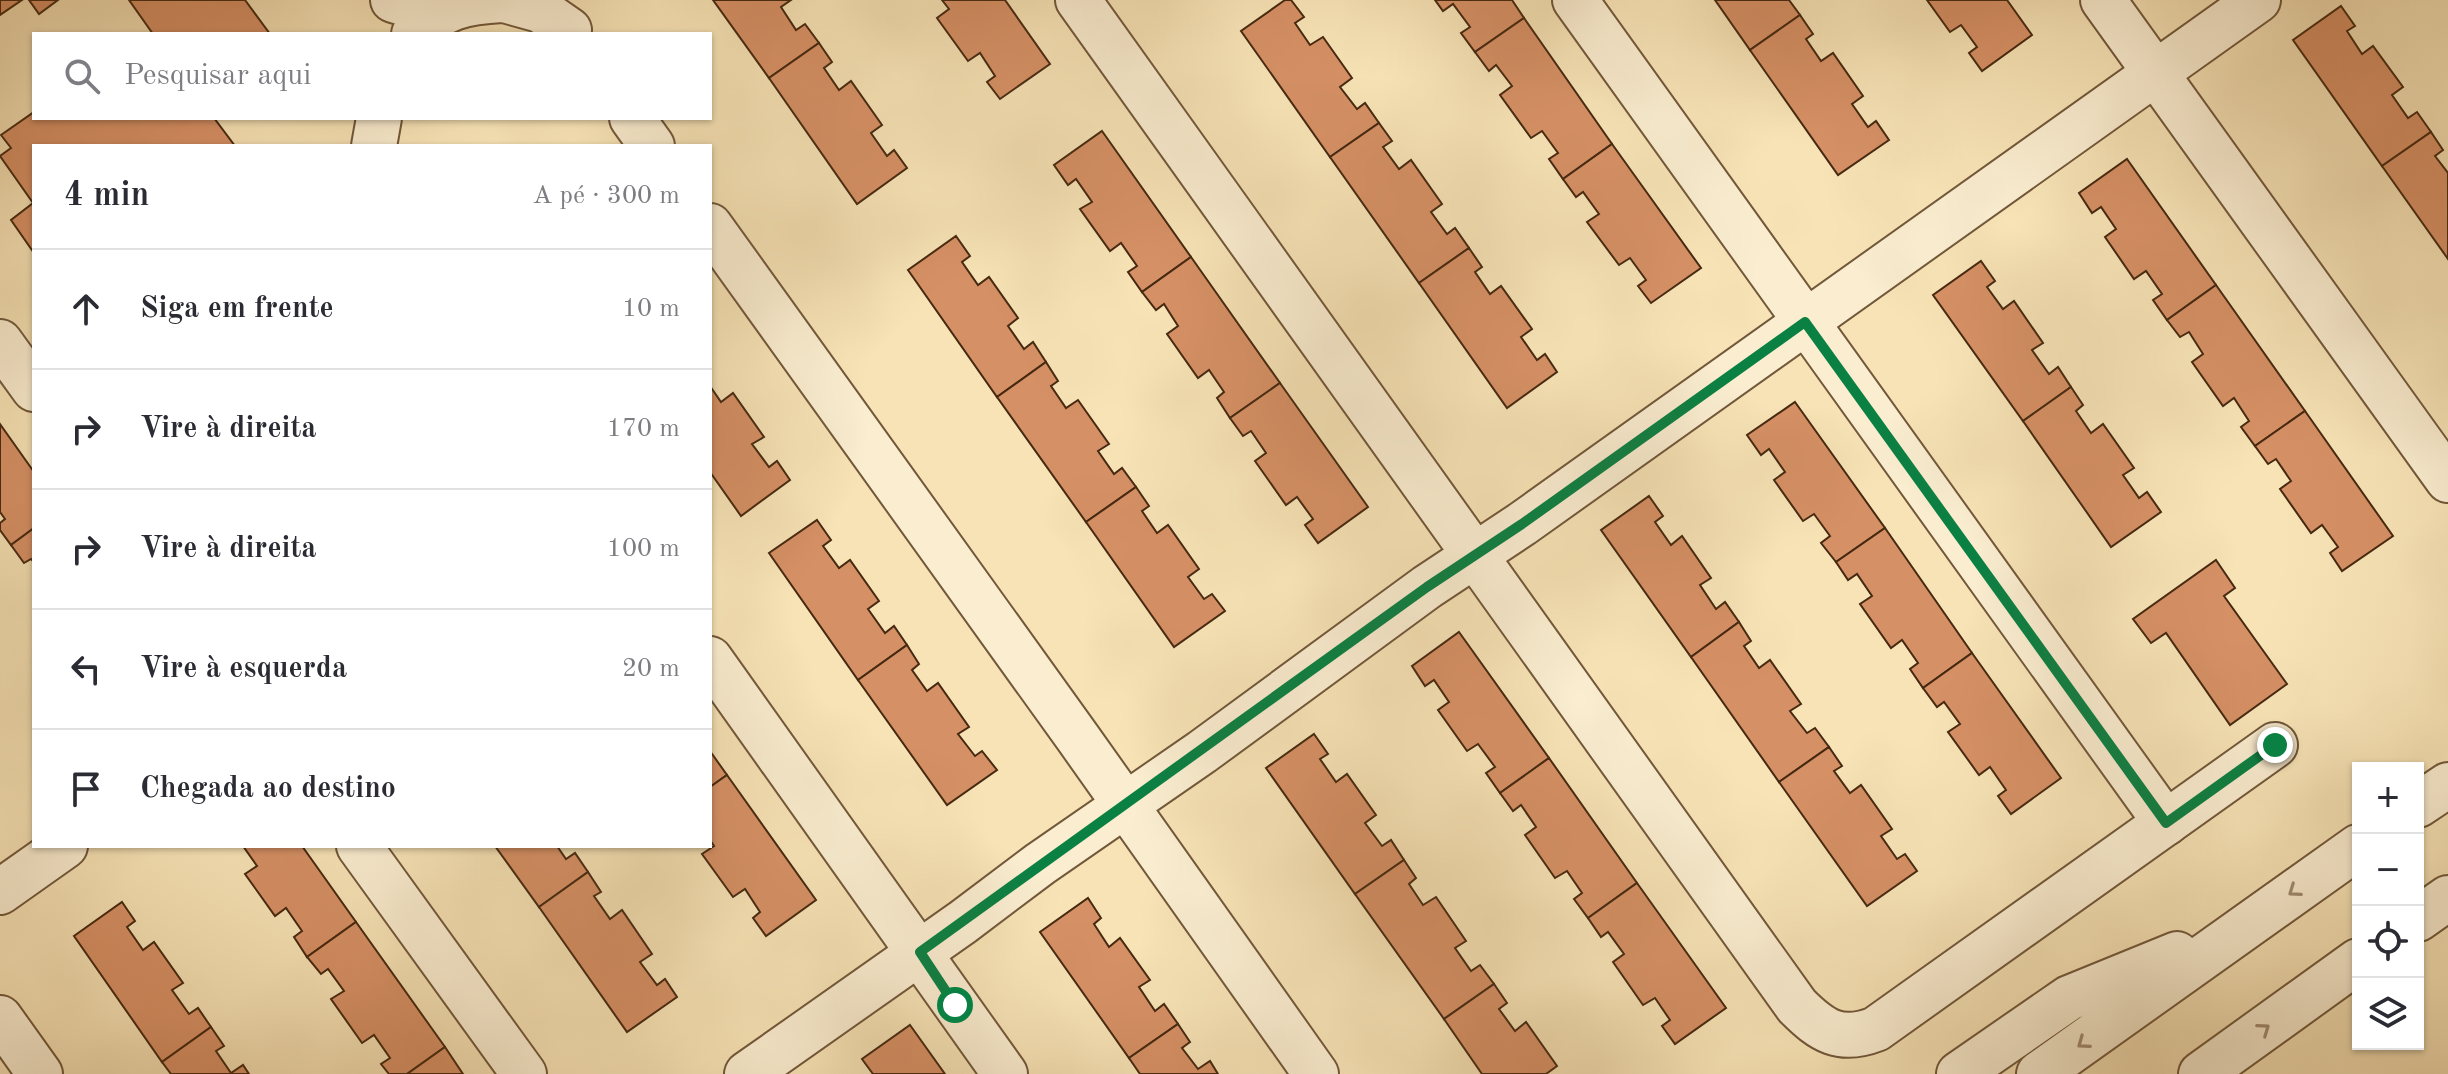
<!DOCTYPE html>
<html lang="pt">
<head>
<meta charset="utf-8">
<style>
	:root { --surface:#fff; --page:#f7f7f7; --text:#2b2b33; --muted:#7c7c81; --line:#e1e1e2 }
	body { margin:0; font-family:"Old Standard TT",serif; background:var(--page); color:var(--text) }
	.controls { position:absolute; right:24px; bottom:24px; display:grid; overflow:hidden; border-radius:0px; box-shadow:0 2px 6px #0004 }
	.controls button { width:72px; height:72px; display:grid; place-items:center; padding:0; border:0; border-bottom:2px solid var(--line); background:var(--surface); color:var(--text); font:40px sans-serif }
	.stop { position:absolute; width:24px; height:24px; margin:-18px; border:6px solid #0b8043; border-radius:50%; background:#fff }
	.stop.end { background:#0b8043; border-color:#fff; box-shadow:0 2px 8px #0008 }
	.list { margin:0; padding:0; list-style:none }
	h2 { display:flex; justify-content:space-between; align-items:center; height:104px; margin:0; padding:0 32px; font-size:34px }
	h2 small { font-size:26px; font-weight:400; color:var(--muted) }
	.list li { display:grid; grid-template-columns:52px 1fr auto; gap:24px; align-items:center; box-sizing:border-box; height:120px; padding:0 32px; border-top:2px solid var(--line) }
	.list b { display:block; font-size:30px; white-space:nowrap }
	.list em { font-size:26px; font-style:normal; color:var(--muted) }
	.icon { flex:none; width:44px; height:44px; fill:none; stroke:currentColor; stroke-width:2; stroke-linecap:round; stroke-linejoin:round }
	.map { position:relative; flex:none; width:2448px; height:1074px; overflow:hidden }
	.search { position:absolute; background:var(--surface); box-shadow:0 2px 6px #0004; left:32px; top:32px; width:680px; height:88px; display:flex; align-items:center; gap:20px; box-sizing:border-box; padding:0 28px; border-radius:0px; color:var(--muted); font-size:30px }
	.panel { position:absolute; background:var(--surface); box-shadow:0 2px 6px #0004; left:32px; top:144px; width:680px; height:704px; border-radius:0px }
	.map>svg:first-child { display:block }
</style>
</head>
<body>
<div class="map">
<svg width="2448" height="1074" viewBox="0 0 2448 1074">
	<rect width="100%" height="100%" fill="#f7e3b6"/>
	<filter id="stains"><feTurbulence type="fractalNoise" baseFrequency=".0025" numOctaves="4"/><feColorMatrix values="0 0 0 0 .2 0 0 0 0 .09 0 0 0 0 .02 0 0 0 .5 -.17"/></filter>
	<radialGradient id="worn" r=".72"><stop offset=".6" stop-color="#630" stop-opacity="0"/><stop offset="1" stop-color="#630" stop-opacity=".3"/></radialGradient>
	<g fill="#d69065" stroke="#462911" stroke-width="2">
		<polygon points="0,0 22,0 0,15"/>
		<polygon points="29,0 58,0 39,14"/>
		<polygon points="129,0 245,0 270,34 153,34"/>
		<polygon points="713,0 791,0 781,7 796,30 805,24 819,43 769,78"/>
		<polygon points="942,0 1005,0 1050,64 1000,99 987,82 995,76 980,53 968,61 937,18 949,9"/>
		<polygon points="1285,0 1291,0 1304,17 1295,23 1310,45 1323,37 1352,78 1340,87 1357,109 1365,103 1379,123 1330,157 1241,31"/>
		<polygon points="1435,0 1512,0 1524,18 1475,52 1461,33 1470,27 1453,4 1443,11"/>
		<polygon points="1715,0 1789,0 1800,15 1750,50"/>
		<polygon points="1927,0 2007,0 2032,35 1982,71 1969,53 1977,47 1961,25 1950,32"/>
		<polygon points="2341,6 2355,26 2347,31 2362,54 2373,46 2403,87 2392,95 2408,118 2417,112 2431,132 2382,166 2293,40"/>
		<polygon points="1800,15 1813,34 1806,39 1821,61 1833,53 1863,96 1852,104 1868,127 1876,121 1889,140 1838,175 1750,50"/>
		<polygon points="1524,18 1612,144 1563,179 1549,159 1558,153 1542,131 1531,138 1500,95 1512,86 1496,65 1489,71 1475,52"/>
		<polygon points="819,43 832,62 824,68 839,90 851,81 882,125 871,133 887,156 894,150 907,168 857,204 769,78"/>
		<polygon points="34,112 34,118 214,118 235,146 34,146 34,253 11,220 33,203 0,156 11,148 1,135"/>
		<polygon points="1379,123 1392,141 1383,147 1399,169 1411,160 1442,204 1431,212 1447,234 1455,228 1469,248 1419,283 1330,157"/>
		<polygon points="1102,131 1191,257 1142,292 1128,272 1137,266 1121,243 1110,251 1080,209 1092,202 1076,179 1068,185 1054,165"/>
		<polygon points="2431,132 2443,150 2435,156 2448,173 2448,259 2382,166"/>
		<polygon points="1612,144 1701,268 1651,303 1638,286 1646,280 1630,258 1619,265 1587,222 1599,214 1583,192 1576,197 1563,179"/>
		<polygon points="2127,159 2216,285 2167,320 2153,300 2162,294 2146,271 2134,279 2105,237 2116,229 2101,207 2092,213 2079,193"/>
		<polygon points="956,236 970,256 962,262 978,285 989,277 1018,318 1008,326 1024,349 1033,342 1046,362 997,397 908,270"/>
		<polygon points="1469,248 1482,267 1475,272 1490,294 1501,286 1532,329 1521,337 1537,360 1545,354 1557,372 1507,408 1419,283"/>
		<polygon points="1191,257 1280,383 1230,418 1217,398 1224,392 1209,370 1198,378 1167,334 1178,326 1164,304 1156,310 1142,292"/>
		<polygon points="1981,261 1995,281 1987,287 2003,309 2014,301 2043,343 2032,350 2049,374 2058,367 2071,387 2023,421 1933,295"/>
		<polygon points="2216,285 2305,411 2255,446 2241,427 2249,421 2234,398 2223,406 2192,362 2203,354 2189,332 2180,337 2167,320"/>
		<polygon points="1046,362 1058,381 1051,386 1066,408 1078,400 1109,444 1098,451 1114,474 1122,468 1136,487 1086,522 997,397"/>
		<polygon points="1280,383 1368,507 1318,543 1305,525 1313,519 1297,497 1286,505 1255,461 1266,453 1251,431 1243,436 1230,418"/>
		<polygon points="710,386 721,402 733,393 764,437 752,444 769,467 777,461 790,480 741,516 710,472"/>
		<polygon points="2071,387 2083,405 2076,411 2091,433 2103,424 2134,468 2123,475 2139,498 2147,492 2161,512 2111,547 2023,421"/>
		<polygon points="1795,402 1885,528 1836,562 1821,543 1830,536 1814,514 1803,521 1774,480 1785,472 1769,449 1761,455 1747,435"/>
		<polygon points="2305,411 2393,536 2342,571 2330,553 2338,547 2322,525 2311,533 2280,489 2291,481 2276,459 2268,464 2255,446"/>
		<polygon points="0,424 34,472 34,528 11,545 0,530 0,523 5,519 0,512"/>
		<polygon points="1136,487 1149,506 1142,511 1157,533 1168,525 1199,569 1188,577 1204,599 1212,594 1225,611 1174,647 1086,522"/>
		<polygon points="1649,496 1663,516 1655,522 1671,545 1682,536 1711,578 1700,585 1716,609 1725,602 1739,622 1691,657 1601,530"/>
		<polygon points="817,520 831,540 823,546 839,568 850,560 879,601 868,609 885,633 894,626 907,645 858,680 769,553"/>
		<polygon points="34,528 34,562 31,559 24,563 11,545"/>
		<polygon points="1885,528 1972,653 1923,688 1910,669 1918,663 1902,640 1891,648 1860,604 1872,596 1857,574 1848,580 1836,562"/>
		<polygon points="2216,560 2235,588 2224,596 2287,684 2230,725 2166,633 2151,643 2133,619"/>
		<polygon points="1739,622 1751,641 1744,646 1759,668 1770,660 1801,704 1790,711 1807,733 1815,728 1829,747 1779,782 1691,657"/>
		<polygon points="1459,632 1549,758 1500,793 1486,773 1495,767 1478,744 1467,751 1438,710 1449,702 1434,680 1425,686 1412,666"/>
		<polygon points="907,645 919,664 912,670 927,691 938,683 969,727 958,734 975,756 982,751 997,770 947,805 858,680"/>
		<polygon points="1972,653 2061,778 2011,814 1998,796 2006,790 1990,767 1979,775 1948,732 1960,724 1944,702 1937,707 1923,688"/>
		<polygon points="1314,734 1328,754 1320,759 1336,782 1347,774 1376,815 1365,823 1382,846 1391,840 1404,860 1355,894 1266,768"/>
		<polygon points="1829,747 1842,766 1834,771 1850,793 1861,785 1892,829 1881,836 1897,859 1905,854 1917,871 1867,906 1779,782"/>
		<polygon points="710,751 727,775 710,787"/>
		<polygon points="1549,758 1637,883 1588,918 1574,899 1582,893 1567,871 1555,878 1525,835 1536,827 1521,805 1513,811 1500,793"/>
		<polygon points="727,775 816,900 766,936 753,918 760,912 745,889 733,897 702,854 714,846 710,840 710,787"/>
		<polygon points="243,846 302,846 356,922 307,957 294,937 302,931 286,908 275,916 245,874 257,866"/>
		<polygon points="495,846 557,846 566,859 575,853 588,872 539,907"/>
		<polygon points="1404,860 1416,878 1409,884 1423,905 1436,897 1466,941 1455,948 1471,971 1480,965 1494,984 1444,1019 1355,894"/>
		<polygon points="588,872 601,892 594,896 610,919 622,910 652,954 640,962 657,985 665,979 677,997 627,1032 539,907"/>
		<polygon points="1637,883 1726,1008 1675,1044 1662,1026 1670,1020 1655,998 1643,1005 1613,962 1624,954 1608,932 1601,937 1588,918"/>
		<polygon points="1088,898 1101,918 1094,924 1109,947 1120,938 1150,980 1139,987 1155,1011 1164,1004 1178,1024 1129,1058 1040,932"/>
		<polygon points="122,902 135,921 127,927 143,950 154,942 183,983 172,990 189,1014 198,1008 211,1027 162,1062 74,936"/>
		<polygon points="356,922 445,1047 407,1074 389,1074 381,1064 390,1058 374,1035 362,1043 331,999 344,991 328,969 321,974 307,957"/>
		<polygon points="1494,984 1507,1003 1499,1009 1515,1031 1526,1022 1557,1066 1546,1074 1482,1074 1444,1019"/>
		<polygon points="1178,1024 1190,1042 1182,1048 1198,1069 1210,1061 1218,1074 1140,1074 1129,1058"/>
		<polygon points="910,1025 945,1074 873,1074 862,1059"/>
		<polygon points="211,1027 224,1046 216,1051 231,1073 243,1065 249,1074 171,1074 162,1062"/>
		<polygon points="445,1047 463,1074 407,1074"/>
	</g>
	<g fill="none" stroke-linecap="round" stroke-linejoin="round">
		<defs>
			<g id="minor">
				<polyline points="393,0 403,3"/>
				<polyline points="504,0 540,10 569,30"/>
				<path d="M1078,0L1797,1006C1822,1031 1840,1043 1876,1029L2275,745"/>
				<polyline points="1575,0 2166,823"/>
				<polyline points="2103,0 2448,480"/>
				<path d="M414,34C443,7 464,2 502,0"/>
				<polyline points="632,118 652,146"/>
				<polyline points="374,146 379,118"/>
				<polyline points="710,226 1078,738 1316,1074"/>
				<polyline points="0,342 34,389"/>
				<polyline points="710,659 1005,1074"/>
				<polyline points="2418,805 2448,785"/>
				<polyline points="359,846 524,1074"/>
				<polyline points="0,892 65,846"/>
				<polyline points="2418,919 2448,898"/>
				<polyline points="0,1018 40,1074"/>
				<polyline points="747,1074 963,922 1040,864 1202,752 1427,587 1522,524 2258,0"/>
				<polyline points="1959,1074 2069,998 2177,954"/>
				<polyline points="2039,1074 2358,847"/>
				<polyline points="2201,1074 2358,961"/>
			</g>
		</defs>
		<use href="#minor" stroke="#72583a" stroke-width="48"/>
		<use href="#minor" stroke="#faedd0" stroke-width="44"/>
	</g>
	<defs><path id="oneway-chevron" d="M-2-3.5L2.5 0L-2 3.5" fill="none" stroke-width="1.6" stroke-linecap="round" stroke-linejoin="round" transform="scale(2)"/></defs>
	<g stroke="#a08b70">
		<use href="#oneway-chevron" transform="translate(2294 891) rotate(145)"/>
		<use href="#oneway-chevron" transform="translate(2264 1029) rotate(-35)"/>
		<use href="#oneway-chevron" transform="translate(2083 1043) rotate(144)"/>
	</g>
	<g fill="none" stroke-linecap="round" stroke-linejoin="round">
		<polyline stroke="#0b8043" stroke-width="10" points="955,1005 920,952 1427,587 1522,524 1805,322 2166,823 2275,745"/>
	</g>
	<rect width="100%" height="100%" filter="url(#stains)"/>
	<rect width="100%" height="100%" fill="url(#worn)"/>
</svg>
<div class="controls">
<button>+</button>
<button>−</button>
<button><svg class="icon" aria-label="locate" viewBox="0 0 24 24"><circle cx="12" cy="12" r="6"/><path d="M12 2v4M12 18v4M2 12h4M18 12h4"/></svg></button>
<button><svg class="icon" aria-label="layers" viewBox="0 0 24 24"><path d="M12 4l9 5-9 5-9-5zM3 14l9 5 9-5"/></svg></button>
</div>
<div class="stop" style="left:955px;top:1005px"></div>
<div class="stop end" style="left:2275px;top:745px"></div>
<div class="search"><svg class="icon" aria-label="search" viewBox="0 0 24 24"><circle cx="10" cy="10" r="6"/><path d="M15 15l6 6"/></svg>Pesquisar aqui</div>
<section class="panel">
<h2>4 min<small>A pé · 300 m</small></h2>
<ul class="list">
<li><svg class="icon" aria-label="ahead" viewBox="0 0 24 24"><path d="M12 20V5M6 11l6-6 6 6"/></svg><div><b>Siga em frente</b></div><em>10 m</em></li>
<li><svg class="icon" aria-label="right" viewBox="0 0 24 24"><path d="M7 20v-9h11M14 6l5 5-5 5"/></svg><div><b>Vire à direita</b></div><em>170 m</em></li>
<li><svg class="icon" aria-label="right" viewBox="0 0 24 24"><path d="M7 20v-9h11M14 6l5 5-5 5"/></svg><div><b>Vire à direita</b></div><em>100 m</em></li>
<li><svg class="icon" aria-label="left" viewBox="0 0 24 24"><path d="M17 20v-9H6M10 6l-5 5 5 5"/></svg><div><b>Vire à esquerda</b></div><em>20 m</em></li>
<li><svg class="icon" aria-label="arrive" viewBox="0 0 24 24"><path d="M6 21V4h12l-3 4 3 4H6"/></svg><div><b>Chegada ao destino</b></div></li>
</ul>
</section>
</div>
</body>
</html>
